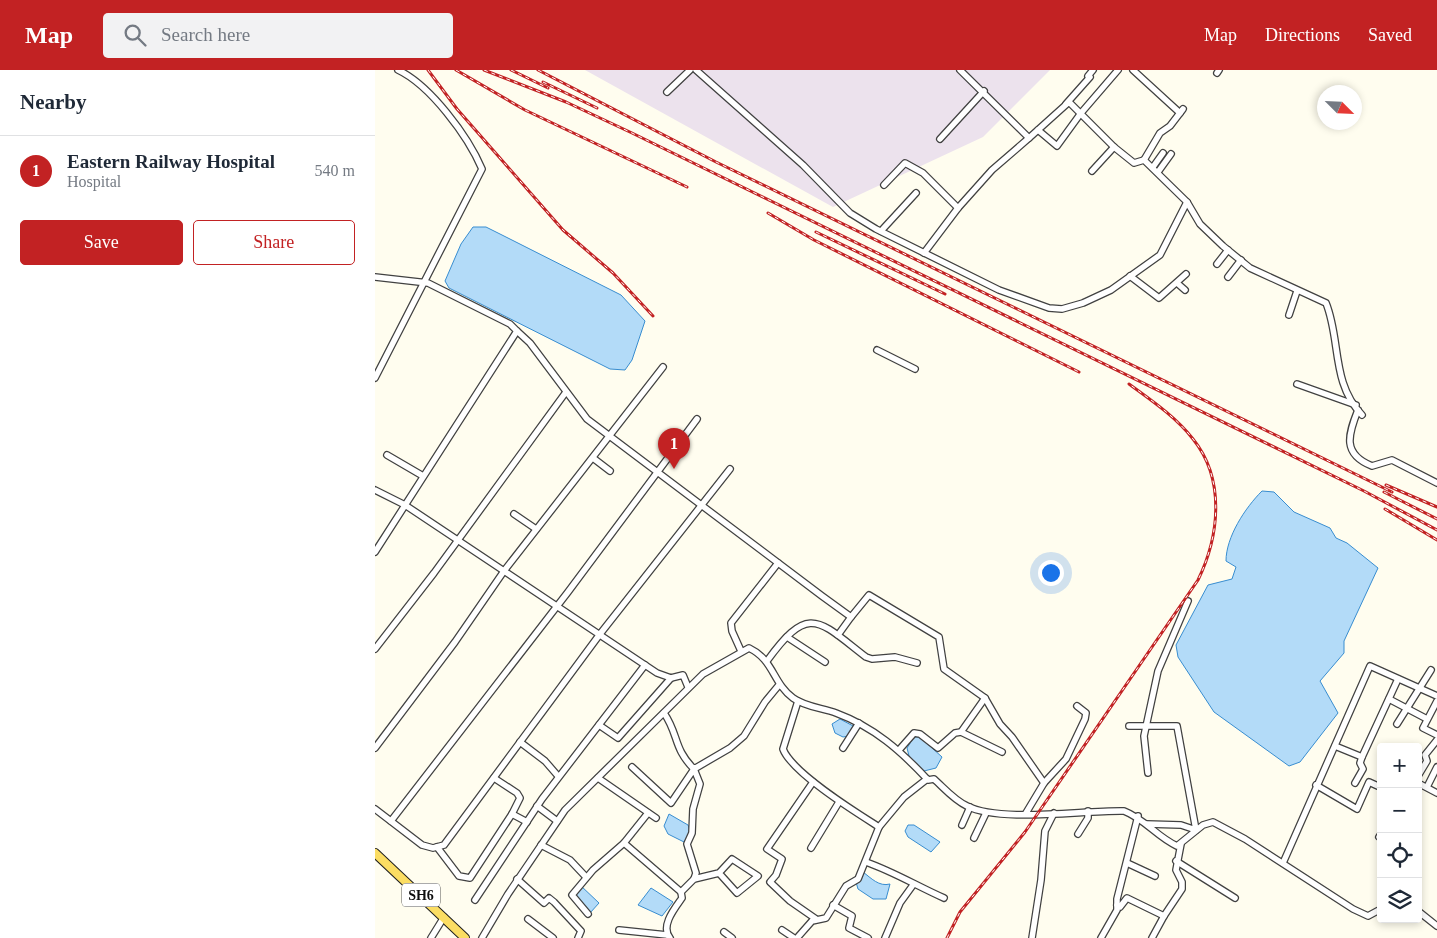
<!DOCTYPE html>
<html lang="en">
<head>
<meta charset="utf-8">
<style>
	:root { --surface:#fff; --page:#f2f2f3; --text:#1f2937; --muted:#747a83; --line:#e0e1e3; --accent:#c22223 }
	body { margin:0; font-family:Georgia,serif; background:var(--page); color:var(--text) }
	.controls { position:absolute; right:15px; bottom:15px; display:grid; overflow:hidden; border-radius:5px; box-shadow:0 2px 8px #0003 }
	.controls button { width:45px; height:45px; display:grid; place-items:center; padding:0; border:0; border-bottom:1px solid var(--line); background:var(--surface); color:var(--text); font:25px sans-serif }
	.compass { position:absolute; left:942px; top:15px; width:45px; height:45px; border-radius:50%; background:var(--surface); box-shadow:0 2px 8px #0003; rotate:114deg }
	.you { position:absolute; left:675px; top:502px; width:18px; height:18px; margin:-12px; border:4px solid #fff; border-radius:50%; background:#1a73e8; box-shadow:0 0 0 8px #1a73e833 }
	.badge { display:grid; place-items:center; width:32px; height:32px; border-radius:50%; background:var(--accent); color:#fff; font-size:16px; font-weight:700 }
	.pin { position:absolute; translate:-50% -41px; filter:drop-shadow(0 1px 2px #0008) }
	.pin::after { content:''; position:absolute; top:26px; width:18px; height:15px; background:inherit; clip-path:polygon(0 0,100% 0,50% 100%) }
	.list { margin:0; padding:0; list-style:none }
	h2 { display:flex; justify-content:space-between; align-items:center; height:65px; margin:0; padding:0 20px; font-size:21px }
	h2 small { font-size:16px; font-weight:400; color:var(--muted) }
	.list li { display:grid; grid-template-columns:32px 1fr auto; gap:15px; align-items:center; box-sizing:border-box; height:70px; padding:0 20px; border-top:1px solid var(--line) }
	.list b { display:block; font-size:19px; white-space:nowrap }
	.list p { margin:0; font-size:16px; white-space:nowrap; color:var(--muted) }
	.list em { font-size:16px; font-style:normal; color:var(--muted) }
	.actions { display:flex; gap:10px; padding:15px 20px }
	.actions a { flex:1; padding:11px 0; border:1px solid var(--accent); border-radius:5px; text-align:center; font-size:18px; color:var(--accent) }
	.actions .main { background:var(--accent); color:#fff }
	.icon { flex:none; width:28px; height:28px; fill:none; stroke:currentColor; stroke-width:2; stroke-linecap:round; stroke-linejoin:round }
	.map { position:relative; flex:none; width:1062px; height:868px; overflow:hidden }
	header { display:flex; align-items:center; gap:30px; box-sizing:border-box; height:70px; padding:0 25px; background:var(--accent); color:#fff }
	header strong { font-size:24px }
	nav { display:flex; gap:28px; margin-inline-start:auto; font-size:18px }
	.search { width:350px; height:45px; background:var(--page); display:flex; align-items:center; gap:12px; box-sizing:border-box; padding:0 18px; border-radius:5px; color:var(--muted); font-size:19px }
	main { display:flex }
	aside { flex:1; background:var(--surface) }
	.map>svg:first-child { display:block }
</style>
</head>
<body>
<header>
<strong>Map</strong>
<div class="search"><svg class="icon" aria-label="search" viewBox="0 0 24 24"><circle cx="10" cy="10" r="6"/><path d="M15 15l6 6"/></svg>Search here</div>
<nav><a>Map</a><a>Directions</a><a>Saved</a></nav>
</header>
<main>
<aside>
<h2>Nearby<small></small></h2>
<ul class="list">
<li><span class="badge">1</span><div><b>Eastern Railway Hospital</b><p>Hospital</p></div><em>540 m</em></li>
</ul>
<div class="actions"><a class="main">Save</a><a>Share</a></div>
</aside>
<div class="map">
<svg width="1062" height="868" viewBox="0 0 1062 868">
	<rect width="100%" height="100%" fill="#fffdef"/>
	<polygon fill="#ece2ed" points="210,0 675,0 608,67 458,137"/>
	<g fill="#b3dbf8" stroke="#388dd0">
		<polygon points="98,157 111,157 125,164 246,225 270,251 257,290 250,300 235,299 74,218 70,211 86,174"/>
		<path d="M887,421L899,422L919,442L955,458L961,468L972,473L1003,498L969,571V583L945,611L963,643L925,692L914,696L839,642L803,587L801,575L833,515L857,509L861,497L851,491C851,467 870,438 887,421Z"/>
		<polygon points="465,649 480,657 474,666 468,667 460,663 457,654"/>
		<polygon points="539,667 545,667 567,687 561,698 549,701 535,690 532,678"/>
		<polygon points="294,744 313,755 316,763 309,772 293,764 289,756"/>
		<polygon points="533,755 539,755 565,772 556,782 533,767 530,761"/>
		<path d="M488,802C496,808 504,817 515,814L511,829H498L483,819L481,812Z"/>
		<polygon points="205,815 224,833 215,843 199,824"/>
		<polygon points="276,818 298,832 287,846 263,835"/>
	</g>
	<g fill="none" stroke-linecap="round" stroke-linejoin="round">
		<defs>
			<g id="minor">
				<polyline points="321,0 428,95 475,143 501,159 624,220 674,238 687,239 708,233 736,220 785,185 812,132"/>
				<path d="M585,0L654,68L694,32L739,77L759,93L769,90L812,132L825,154L848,176L875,198L951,233C966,270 956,313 987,345"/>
				<polyline points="758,0 805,43"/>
				<polyline points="842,3 844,0"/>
				<polyline points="292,22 315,0"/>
				<polyline points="691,34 715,7 713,6 718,0"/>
				<polyline points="706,43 743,0"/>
				<polyline points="663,60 682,76 706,43"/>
				<polyline points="565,69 609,21"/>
				<polyline points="769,90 785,63 795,56 808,39"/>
				<polyline points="778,97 788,83"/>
				<polyline points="717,101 739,77"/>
				<polyline points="783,102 796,84"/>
				<polyline points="509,115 530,93 548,103 583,138"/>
				<polyline points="506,161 541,123"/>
				<polyline points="549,183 583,138 617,100 654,68"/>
				<polyline points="842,194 853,180"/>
				<polyline points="755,206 784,228 811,204"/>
				<polyline points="0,207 53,213 135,254 142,261 0,482"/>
				<polyline points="853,207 866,190"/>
				<polyline points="802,213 810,220"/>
				<polyline points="914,245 922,221"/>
				<polyline points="142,261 155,273 212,349 447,526 476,547 494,525 564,567 569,599 610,628 625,654 637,667 669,713 651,743"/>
				<polyline points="502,280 540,299"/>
				<path d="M0,308L107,99C93,66 55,15 23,0"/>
				<polyline points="922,314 981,335"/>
				<path d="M983,340C973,365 967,384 997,396L1017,390L1062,413"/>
				<polyline points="12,385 48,406"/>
				<polyline points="218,388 235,401"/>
				<polyline points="0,420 30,435 282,603 296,608 308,605 313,617"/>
				<polyline points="139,444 161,459"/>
				<polyline points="463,565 476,547"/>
				<polyline points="412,567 450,592"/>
				<polyline points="0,579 59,503 191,322"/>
				<polyline points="366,581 357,561 356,553 403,493"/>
				<path d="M392,591C434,533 443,550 491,587L497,589L520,587L542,593"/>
				<polyline points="1014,629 1052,649"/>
				<path d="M423,631L408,679C417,703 482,743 504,757"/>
				<polyline points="1062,631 1048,658 1062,665"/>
				<path d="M289,643C304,665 298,678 319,699L355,678L369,666L390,632L404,615"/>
				<polyline points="1022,654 1056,600"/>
				<polyline points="224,655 243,668 296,608"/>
				<polyline points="754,656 802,656 821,760 806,755 772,754"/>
				<polyline points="586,662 627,682"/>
				<polyline points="145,672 170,691 183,706"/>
				<polyline points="960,676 987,687"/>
				<polyline points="0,678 80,572 129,501 288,297"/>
				<polyline points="468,678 484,653"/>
				<polyline points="524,680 539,663 545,664 563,678 580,663 586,662 610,628"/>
				<polyline points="257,697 296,733 319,699 325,714 318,739 317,763 312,774 321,803 319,809"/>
				<polyline points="773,703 769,666 783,601 813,531"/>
				<polyline points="1043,706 1052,691 1050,685 1062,670"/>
				<polyline points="223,708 281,748"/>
				<polyline points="438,712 392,779 407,789 401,805 395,812 415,831 441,849"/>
				<polyline points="669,713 691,689 710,649 711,643 702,636"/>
				<polyline points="980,713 988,699 985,693 987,687 1023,609"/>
				<polyline points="1043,713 1062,723"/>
				<polyline points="941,715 982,739 994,712 1005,717 1006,715"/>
				<polyline points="1052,717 1062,697"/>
				<polyline points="162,736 182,751"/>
				<polyline points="0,739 47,775 58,778 69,775 225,564 355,399"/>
				<polyline points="137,744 152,752"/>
				<polyline points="16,751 193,522 322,349"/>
				<polyline points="587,755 595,737"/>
				<polyline points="703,764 713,748 713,741"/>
				<polyline points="1004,767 1006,764"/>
				<polyline points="599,768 611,743"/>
				<polyline points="249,773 273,743"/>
				<polyline points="166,775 195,790 211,807"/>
				<polyline points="62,777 84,806 95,808 137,744 145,728 142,723 119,708"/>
				<polyline points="436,778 464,732"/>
				<polyline points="801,791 860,828"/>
				<path d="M491,792C519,802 542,816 569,828"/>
				<polyline points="752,793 780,806"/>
				<polyline points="908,793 995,596 1062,626"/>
				<polyline points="142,809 169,833 174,828 179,832 206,861 203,868"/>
				<polyline points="100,830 167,729 270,595"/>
				<polyline points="458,835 477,846 474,858 493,868"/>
				<polyline points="742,835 745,837 752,828 789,846 777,868"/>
				<polyline points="1043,841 1062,856"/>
				<polyline points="213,844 197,825 218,800 249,773 306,822"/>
				<polyline points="789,846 807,819 807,812 801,800 806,774"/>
				<polyline points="153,849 178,868"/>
				<polyline points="244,860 292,865"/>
				<polyline points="407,860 419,868"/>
				<polyline points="349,862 357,868"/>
				<polyline points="56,868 69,847"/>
				<path d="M107,868L133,824L190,740L328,604L374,578C399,590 397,612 418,628C430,637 448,638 461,643C499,657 526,681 553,710L559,709C570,719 579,730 592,736C626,753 708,740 749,741C770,749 782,767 802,776L828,755L838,752L870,769L978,839L993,846L1006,839"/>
				<path d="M295,868C285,856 300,838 307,828L306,822L319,809L344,803L357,789L383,806L362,823L344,803"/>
				<polyline points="422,868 437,851 451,848 471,816 483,809 504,757 529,727 552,709"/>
				<polyline points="510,868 525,833 538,815"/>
				<polyline points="657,868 666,810 670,761 679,743"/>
				<polyline points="726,868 742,840 742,829 763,746"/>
			</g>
			<polyline id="major" points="0,783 90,868"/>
		</defs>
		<use href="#minor" stroke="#414141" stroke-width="8"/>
		<use href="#major" stroke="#1f1f1f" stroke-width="10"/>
		<use href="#minor" stroke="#fff" stroke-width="5.5"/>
		<use href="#major" stroke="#fbdd63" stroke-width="8"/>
		<defs>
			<g id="rail">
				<polyline points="53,0 82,39 188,160 238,203 278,246"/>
				<polyline points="81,0 150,40 312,117"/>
				<polyline points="109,0 191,32 257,63 989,421 1062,460"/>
				<polyline points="136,0 173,18"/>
				<polyline points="163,0 341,92 1017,422"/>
				<polyline points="168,12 222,38"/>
				<polyline points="393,143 439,170 704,302"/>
				<polyline points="441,162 570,224"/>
				<polyline points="1011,415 1062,437"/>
				<polyline points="1009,422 1062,449"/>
				<polyline points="1010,439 1062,470"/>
				<path d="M572,868L585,842L650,762L823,510C844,467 851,410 818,369C801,347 776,330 754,314"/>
			</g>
		</defs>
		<use href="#rail" stroke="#c22223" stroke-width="3"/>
		<use href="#rail" stroke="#fff" stroke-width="1" stroke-dasharray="4" stroke-linecap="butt"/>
	</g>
	<g text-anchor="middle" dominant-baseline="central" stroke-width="5" stroke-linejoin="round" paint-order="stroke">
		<rect fill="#fff" stroke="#565656" stroke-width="1" x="27" y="813.5" width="38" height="23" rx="4"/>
		<g font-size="14" font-weight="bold" fill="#0e0e0e">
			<text x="46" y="825">SH6</text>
		</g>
	</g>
</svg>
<div class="controls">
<button>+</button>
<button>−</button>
<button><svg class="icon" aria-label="locate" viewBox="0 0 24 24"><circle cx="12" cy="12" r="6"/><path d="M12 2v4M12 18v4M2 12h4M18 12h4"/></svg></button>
<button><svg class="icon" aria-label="layers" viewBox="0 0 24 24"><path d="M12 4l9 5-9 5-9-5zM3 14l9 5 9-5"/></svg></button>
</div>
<svg class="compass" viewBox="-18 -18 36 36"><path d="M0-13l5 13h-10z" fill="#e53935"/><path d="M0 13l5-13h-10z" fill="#747a83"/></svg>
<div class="you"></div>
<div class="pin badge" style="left:299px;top:399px">1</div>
</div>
</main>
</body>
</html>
